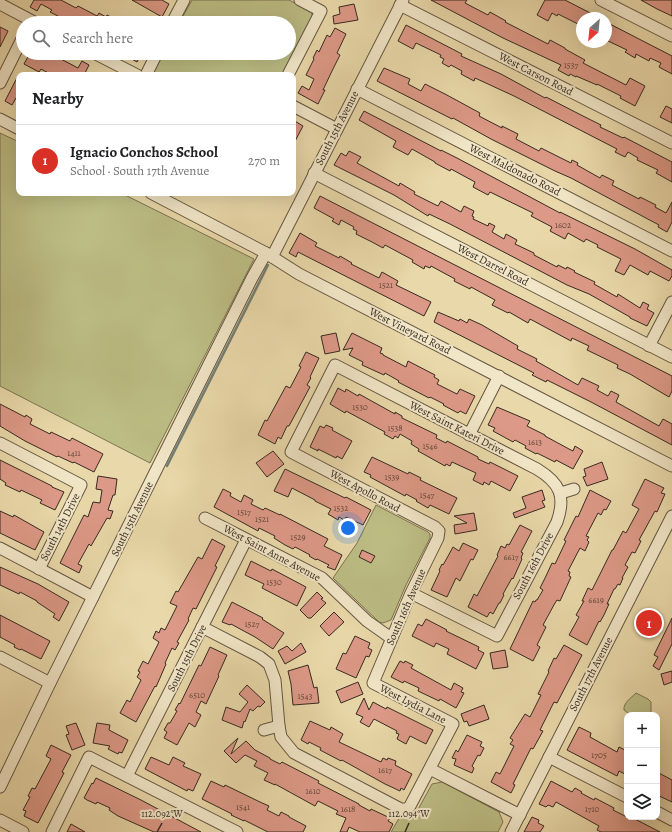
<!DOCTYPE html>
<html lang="en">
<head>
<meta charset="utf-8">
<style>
	:root { --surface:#fff; --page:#f2f2f2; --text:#202124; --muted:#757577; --line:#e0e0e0; --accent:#d93025 }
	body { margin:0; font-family:Alegreya,serif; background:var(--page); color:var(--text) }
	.controls { position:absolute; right:12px; bottom:12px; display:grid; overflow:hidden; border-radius:8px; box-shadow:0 4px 16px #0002 }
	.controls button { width:36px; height:36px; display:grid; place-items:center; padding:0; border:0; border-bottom:1px solid var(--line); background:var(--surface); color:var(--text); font:20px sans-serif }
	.compass { position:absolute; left:576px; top:12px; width:36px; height:36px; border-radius:50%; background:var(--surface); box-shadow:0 4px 16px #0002; rotate:207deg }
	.you { position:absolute; left:348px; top:528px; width:14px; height:14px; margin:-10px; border:3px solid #fff; border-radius:50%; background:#1a73e8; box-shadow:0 0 0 6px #1a73e833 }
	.badge { display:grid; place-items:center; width:26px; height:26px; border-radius:50%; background:var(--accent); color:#fff; font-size:13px; font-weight:700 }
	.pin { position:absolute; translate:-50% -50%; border:2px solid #fff; box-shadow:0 1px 4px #0006 }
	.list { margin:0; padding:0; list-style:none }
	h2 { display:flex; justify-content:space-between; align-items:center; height:52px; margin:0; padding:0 16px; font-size:17px }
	h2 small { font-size:13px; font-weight:400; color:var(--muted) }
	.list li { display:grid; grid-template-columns:26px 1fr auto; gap:12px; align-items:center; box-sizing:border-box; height:72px; padding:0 16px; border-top:1px solid var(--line) }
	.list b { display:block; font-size:15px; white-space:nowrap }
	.list p { margin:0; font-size:13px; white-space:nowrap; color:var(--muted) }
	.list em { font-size:13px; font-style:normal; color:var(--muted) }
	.icon { flex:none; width:22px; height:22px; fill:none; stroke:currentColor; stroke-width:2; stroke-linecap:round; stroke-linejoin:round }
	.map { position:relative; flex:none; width:672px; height:832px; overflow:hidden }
	.search { position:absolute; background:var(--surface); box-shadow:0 4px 16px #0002; left:16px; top:16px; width:280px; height:44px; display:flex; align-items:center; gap:10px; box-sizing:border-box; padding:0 14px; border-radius:22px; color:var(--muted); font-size:15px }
	.panel { position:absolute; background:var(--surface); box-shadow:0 4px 16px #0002; left:16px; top:72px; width:280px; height:124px; border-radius:8px }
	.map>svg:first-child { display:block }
</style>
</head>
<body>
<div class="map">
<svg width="672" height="832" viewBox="0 0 672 832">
	<rect width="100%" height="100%" fill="#e9d8a9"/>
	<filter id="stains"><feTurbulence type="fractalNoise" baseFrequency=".005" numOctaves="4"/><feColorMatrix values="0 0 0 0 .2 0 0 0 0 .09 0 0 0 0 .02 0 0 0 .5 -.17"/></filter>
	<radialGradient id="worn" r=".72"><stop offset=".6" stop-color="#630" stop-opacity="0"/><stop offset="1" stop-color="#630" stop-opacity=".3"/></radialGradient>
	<g fill="#bcbd84" stroke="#7a7452">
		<polygon points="192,0 289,0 309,10 312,13 312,18 284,75 153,75 153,71 163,53 289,53 289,23 179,23"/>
		<polygon points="0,133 19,142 19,193 121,193 254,259 150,463 0,386"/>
		<polygon points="376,505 428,532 430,534 430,538 406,585 391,620 383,623 379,622 333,578 357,543"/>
		<path d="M636,693L648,699L651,702V715H631L624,710C623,703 631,698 636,693Z"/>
		<polygon points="442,782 499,812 503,822 498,832 391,832 401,815 410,815 416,813 432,784"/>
	</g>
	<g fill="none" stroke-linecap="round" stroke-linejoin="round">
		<polyline stroke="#727f76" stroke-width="2.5" points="167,466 268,265"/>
	</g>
	<g fill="#dd9987" stroke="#372a20">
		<polygon points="34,0 61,0 76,8 78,6 97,16 99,13 106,17 107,15 115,19 114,21 117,23 67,23 57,17 58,16 50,12 52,10 41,4 37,11 30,7"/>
		<polygon points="132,0 162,0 169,4 162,17"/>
		<polygon points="431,0 467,0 465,3 488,15 490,12 506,21 505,22 548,44 550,40 565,48 565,49 585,60 583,63 626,85 630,78 645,86 635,106 620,98 621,96 597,84 597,85 576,76 576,77 570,74 569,76 558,70 561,65 503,38"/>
		<polygon points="545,0 565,0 600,18 582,18 580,25 558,14 557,16 552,13 548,21 537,15"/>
		<polygon points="641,0 672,0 672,16 657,9"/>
		<polygon points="354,4 358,20 334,24 333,16 340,14 339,7"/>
		<polygon points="606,22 672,56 672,74 659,67 661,63 650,58 649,61 636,54 635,58 625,52 627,50 606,40"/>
		<polygon points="406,25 462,54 461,56 501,74 545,98 546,97 581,115 601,125 600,127 623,138 624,137 672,162 672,182 656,173 658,170 637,160 638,158 628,152 625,157 615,152 617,149 514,96 475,78 474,81 461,74 462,71 451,65 449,67 442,63 444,59 440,57 441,55 416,43 413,49 398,41"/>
		<polygon points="0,27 8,31 0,47"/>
		<polygon points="335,28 346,34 337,53 340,55 332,71 323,90 325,90 318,104 298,93 302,86 309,90 314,79 306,75 314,59 313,58 317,50 319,52 327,35 330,37"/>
		<polygon points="30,53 61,53 59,58 78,68 82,61 89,65 84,75 52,75 41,69 39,72 24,64"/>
		<polygon points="132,53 142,53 137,62 130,58"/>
		<polygon points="384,68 410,79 408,84 421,91 425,84 445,94 480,113 479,116 502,128 502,126 518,134 516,139 539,151 541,148 571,163 572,160 578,163 577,165 600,178 602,175 614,181 612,185 639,199 640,197 656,205 655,207 666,213 672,202 672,222 667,232 658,227 659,225 571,178 555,171 491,139 453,118 452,119 377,81"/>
		<polygon points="19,74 19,100 16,98 12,105 5,101"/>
		<polygon points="666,106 672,109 672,123 660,117"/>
		<polygon points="364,111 441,151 441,150 457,158 560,213 560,212 635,249 672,270 672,276 669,281 650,271 648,275 630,265 624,275 615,271 621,259 597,247 598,245 586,239 584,242 568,233 565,239 550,231 552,227 531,216 533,213 490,192 488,195 473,187 475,182 451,169 450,171 435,163 435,162 412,149 408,155 393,147 396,141 359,120"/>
		<polygon points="293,120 303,126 293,145"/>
		<polygon points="349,151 361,157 357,163 399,186 400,183 415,192 414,194 438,206 441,201 461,212 464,206 474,211 472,216 474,217 473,219 488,226 489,223 495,226 492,232 504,239 506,234 517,240 515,244 534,253 534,255 557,267 558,265 566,269 567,267 575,271 574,272 595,282 594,284 617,297 618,294 640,308 643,302 649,305 647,309 654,313 647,326 630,318 630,317 589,294 567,285 450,224 429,214 428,216 394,195 334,165 341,153 346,156"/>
		<polygon points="320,196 672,376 672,391 669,397 630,374 617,368 618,365 587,350 589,346 572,338 571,341 530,319 528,323 509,312 508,313 492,305 495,300 471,287 470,289 454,281 455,279 431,266 430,268 425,266 424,269 412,262 413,260 385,245 383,248 372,242 356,234 357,231 353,229 354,227 341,220 339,225 332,221 334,219 314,208"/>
		<polygon points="300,233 317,243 315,246 339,258 340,256 352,263 351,264 379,278 382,272 398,281 396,285 431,302 424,316 298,252 296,257 289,253"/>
		<polygon points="438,312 459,321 460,319 467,323 469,319 482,325 518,346 517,349 537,359 536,361 578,385 582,378 599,386 597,390 608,396 611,391 619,395 616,402 659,426 663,419 672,424 672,445 591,402 547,380 546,382 532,375 534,373 434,322"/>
		<polygon points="336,333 340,351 325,354 321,336"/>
		<polygon points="352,333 382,348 380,353 383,354 383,355 406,367 408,361 435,375 434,377 439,380 437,384 457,394 460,389 475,396 466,414 460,411 458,413 443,405 444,404 430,397 429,398 398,382 399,381 385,373 384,375 362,365 363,362 349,355 353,348 343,350"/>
		<polygon points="306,352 319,358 310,377 311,378 307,385 310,387 289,426 287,426 281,439 278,437 275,444 258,435 265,420 267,421 286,386 290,388 301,367 299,366"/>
		<polygon points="338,388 345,392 346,389 358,396 359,394 395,414 395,412 402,416 402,418 437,435 436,438 446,443 447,441 478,457 478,459 489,464 490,462 518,476 510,491 491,481 489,485 484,482 483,485 473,480 476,473 452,462 450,466 446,464 445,466 418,451 419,449 411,444 412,441 400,434 398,438 395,436 393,439 384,434 385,432 346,411 345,413 330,404"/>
		<polygon points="0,404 25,417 26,415 32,419 30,424 50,434 51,432 70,441 72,438 103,454 94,472 74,462 73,463 58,456 57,457 25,441 0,426"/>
		<polygon points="497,407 530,421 527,426 545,435 545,436 569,449 573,451 575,446 583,451 573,469 556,460 555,462 537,453 536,454 525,448 526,446 515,440 513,442 493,431 495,428 488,425"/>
		<polygon points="326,425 333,428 332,430 352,441 342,459 337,456 336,458 318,449 318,451 310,447 320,426 324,428"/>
		<polygon points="273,451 284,464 267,477 256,463"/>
		<polygon points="372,457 408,474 409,472 421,478 420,480 457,498 449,514 430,505 428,508 416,501 417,500 406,494 405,496 370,477 371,475 364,472"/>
		<polygon points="0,460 52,486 52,487 64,492 55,510 40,503 42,500 21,490 20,492 5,485 6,483 0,479"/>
		<polygon points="602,462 608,479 587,486 583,477 586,476 584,469"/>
		<polygon points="285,469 345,498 346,497 371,510 363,525 346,517 344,520 339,517 338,520 328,514 331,509 315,501 315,500 292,488 288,497 274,491"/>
		<polygon points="98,476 117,479 115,495 113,495 108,510 113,511 110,519 107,518 91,546 89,544 78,564 82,566 79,573 60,563 84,515 88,517 93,502 100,503 102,490 96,489"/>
		<polygon points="645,479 664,488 661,493 665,494 657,512 655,511 639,540 641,541 635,553 632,552 625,565 628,567 622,578 623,578 620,585 618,584 615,589 614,589 607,604 609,604 604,615 600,622 599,621 587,645 569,635 579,617 576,615 584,601 582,601 588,588 592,590 612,550 613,550 623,531 626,533 639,509 632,505"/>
		<polygon points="223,489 231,493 230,496 241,502 244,495 253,500 251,504 263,510 265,508 280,515 280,514 328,539 324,546 342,555 335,570 327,567 329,565 317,559 316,560 309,556 310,555 299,549 295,547 293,549 285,545 274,538 275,536 259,528 258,531 214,507"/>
		<polygon points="542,490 545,500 542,501 545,507 515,518 513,513 526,508 522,497"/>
		<polygon points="590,490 611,501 606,510 604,509 601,515 598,513 586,536 589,537 587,540 589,542 585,551 580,548 568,571 570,572 569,576 571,577 560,601 557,600 555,603 543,625 546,627 537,645 540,647 533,661 510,649 533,601 535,602 536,600 537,600 543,590 540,588 546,576 552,563 555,564 566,541 564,540 576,516 578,517"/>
		<polygon points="0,511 13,517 14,515 44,532 35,550 0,533"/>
		<polygon points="474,513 477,530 455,534 454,525 467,523 454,516"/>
		<polygon points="520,525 532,531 521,552 523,553 521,558 522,559 513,579 512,578 503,594 504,595 500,603 499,603 493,614 490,612 487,617 468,607 474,594 477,596 498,556 497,555 501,546 505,548 507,544 509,545"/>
		<polygon points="212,539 225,546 215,566 217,567 196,609 193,608 188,619 189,620 177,642 179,643 175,650 172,648 165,663 166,664 160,678 156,687 155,686 136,722 120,713 127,700 130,702 141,680 137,677 140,672 138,671 143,661 148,664 159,642 153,638 156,631 159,633 161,628 165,630 177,606 170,603 176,591 178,592 198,557 202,559"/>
		<polygon points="463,543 478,550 473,560 471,559 460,581 456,578 447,597 431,590 440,571 439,570 442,564 443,565 447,558 453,547 459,551"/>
		<polygon points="362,550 375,556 371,563 359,557"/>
		<polygon points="251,561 271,571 272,569 306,587 297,606 262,588 264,584 245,575"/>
		<polygon points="0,567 38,584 69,602 59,621 53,617 55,614 37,602 37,601 20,592 19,594 0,585"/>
		<polygon points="317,592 323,598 321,599 326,603 311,618 308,618 300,610"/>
		<polygon points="232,602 263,618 262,619 284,633 273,649 255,637 242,630 231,624 230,625 222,622"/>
		<polygon points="334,612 344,622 329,636 320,626"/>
		<polygon points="0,615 50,641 41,659 21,649 20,650 14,647 15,645 0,637"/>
		<polygon points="672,618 672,644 659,670 653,666 658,657 654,655"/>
		<polygon points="426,619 447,630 446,631 479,647 478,650 484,653 476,669 447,654 449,649 436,643 434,647 412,636 418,624 422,626"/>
		<polygon points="355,636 370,643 368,648 372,650 369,657 366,656 356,678 336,669 343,653 346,654"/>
		<polygon points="301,643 306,652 285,664 278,651 287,646 292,651"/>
		<polygon points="564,645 582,655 557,703 554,702 540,730 543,731 533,749 531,748 513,784 515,785 511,793 491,782 496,772 500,774 514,746 510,744 513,740 510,738 525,714 530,717 541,695 538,694 549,672 548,671 554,658 556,659"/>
		<polygon points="210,647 227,655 218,675 219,676 206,704 201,701 196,712 201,715 195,727 189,723 177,745 164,738 167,732 164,730 168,723 170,723 177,711 175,710 179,703 180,704 199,665 201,666"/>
		<polygon points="505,650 508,667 493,669 490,653"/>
		<polygon points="400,661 404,663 405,661 413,665 411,668 451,690 454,683 463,688 461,692 464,693 456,708 440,699 439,701 418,691 419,688 404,681 403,683 391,677"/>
		<polygon points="308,665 314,688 317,687 319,703 293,705 291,684 288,671"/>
		<polygon points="672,671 672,682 664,685 661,674"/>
		<polygon points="358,682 363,694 341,703 336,691"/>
		<polygon points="247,685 265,702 260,707 258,706 253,711 250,709 245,722 244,721 242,728 222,720 226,707 240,712 248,702 239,694"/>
		<polygon points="364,698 369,710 373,702 386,709 387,707 433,730 426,744 410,736 406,744 397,739 399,734 396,733 397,731 374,719 369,727 360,722 363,717 356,714"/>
		<polygon points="484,705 489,719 469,726 467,721 464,722 461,714"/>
		<polygon points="310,721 330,730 331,727 343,734 339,742 381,762 383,758 387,760 388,758 396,761 395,765 412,774 404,790 401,788 400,791 385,784 342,760 341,761 320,750 321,748 309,742 308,744 301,740"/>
		<polygon points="76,723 85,745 72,750 66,735 69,734 66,726"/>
		<polygon points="97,723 110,725 109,730 128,740 122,753 119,752 118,754 108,749 110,746 93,743"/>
		<polygon points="579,727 591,733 590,737 617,752 619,747 627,751 627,775 619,771 617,776 567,750"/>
		<polygon points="467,735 482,742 480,746 484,748 480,756 478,755 472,766 474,768 472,773 454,765 456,759 452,758 456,750 458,752"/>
		<polygon points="238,738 231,754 246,741 255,750 270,758 270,759 280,764 282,762 319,781 318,783 359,804 359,805 370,811 371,809 390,818 388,821 393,824 389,832 360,832 349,827 347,832 340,832 346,818 336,814 338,811 318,801 315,806 275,784 275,785 264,780 268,773 254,766 257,761 245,755 236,763 224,751"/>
		<polygon points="51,745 71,755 62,772 64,773 38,823 24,816 26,811 23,810 30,797 28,796 32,788 35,789 51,759 46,756"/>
		<polygon points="151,757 169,765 173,757 185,763 183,766 201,774 193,791 188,789 187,791 145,769"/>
		<polygon points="657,772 672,780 672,802 657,795"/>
		<polygon points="96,778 141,800 201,832 154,832 118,816 109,810 110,808 97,802 96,804 87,800 84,798 92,783 93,784"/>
		<polygon points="211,781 224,787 225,785 260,802 269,806 267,810 279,816 281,812 289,816 289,817 306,826 303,832 268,832 244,820 244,821 231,815 232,814 202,799"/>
		<polygon points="551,781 572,792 575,788 582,792 581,793 594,800 595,798 614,808 613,810 627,817 631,817 660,832 601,832 597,830 599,826 556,802 553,807 548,805 546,807 539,804"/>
		<polygon points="532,817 539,820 538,823 544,826 540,832 524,832"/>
		<polygon points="71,824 85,832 67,832"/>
	</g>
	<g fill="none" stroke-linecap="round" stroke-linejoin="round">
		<defs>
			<g id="minor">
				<polyline points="601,0 672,36"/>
				<polyline points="0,4 36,23"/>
				<polyline points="400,5 672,143"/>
				<polyline points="172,23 184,0"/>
				<polyline points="94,53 137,75"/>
				<polyline points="146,75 157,53"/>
				<polyline points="288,75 321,11 300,0"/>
				<polyline points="0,83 23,37"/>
				<polyline points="357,89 672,251"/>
				<polyline points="293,106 337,129"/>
				<polyline points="0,119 19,129"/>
				<polyline points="314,173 672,357"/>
				<polyline points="151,193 266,253 299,274 672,466"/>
				<polyline points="272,257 403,0"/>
				<polyline points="649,346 672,302"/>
				<polyline points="469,435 499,376"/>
				<polyline points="0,443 81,485 39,569"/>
				<polyline points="561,493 574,489"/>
				<polyline points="205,518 322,578 367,621 391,638"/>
				<polyline points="0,548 93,597"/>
				<path d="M202,627L260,657L269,664L275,680L279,726L281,737L294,753L401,809H407L410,806L453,724L373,683L411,593L438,538L439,531L435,527L291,452L335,365L537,469C560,483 566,496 557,522L497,636L411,593"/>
				<polyline points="0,657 50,683"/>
				<polyline points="264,730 279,726"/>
				<polyline points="549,757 627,797"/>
				<polyline points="430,769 520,815"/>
				<polyline points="127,776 246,540"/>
				<polyline points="0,787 50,683 252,278 266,253"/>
				<polyline points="657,812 672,820"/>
				<polyline points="0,820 23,832"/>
				<polyline points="52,832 89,757 237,832"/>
				<polyline points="511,832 672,516"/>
			</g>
		</defs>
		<use href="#minor" stroke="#645642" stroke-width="13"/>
		<use href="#minor" stroke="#f1e6c7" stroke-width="11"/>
	</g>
	<path fill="none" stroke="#372a20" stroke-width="1.5" d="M157,832L162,823M405,832L409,823"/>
	<g text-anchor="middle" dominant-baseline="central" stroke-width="4" stroke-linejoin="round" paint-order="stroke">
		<g font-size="9" fill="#60463a">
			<text x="571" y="65">1537</text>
			<text x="563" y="225">1602</text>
			<text x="386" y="285">1521</text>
			<text x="360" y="407">1530</text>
			<text x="395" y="428">1538</text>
			<text x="535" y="442">1613</text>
			<text x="430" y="446">1546</text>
			<text x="74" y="453">1411</text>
			<text x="392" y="477">1539</text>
			<text x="427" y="495">1547</text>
			<text x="341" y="508">1532</text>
			<text x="244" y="512">1517</text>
			<text x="262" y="519">1521</text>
			<text x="298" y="537">1529</text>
			<text x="511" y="557">6617</text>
			<text x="274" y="582">1530</text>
			<text x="596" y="600">6619</text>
			<text x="252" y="624">1527</text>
			<text x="197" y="695">6510</text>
			<text x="305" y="696">1543</text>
			<text x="599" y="755">1705</text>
			<text x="385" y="770">1617</text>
			<text x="313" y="791">1610</text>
			<text x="243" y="807">1541</text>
			<text x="348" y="809">1618</text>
			<text x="592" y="809">1710</text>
		</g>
		<g font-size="11" fill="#372a20" stroke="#f1e6c7">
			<text transform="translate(536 74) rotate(27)">West Carson Road</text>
			<text transform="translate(337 128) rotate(-63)">South 15th Avenue</text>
			<text transform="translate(515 170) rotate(27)">West Maldonado Road</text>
			<text transform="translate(493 265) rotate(27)">West Darrel Road</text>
			<text transform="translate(410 331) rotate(27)">West Vineyard Road</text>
			<text transform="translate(457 428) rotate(27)">West Saint Kateri Drive</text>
			<text transform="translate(365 491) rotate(28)">West Apollo Road</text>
			<text transform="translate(132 519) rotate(-64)">South 15th Avenue</text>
			<text transform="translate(60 527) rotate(-63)">South 14th Drive</text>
			<text transform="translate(272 553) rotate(28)">West Saint Anne Avenue</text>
			<text transform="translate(533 566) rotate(-62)">South 16th Drive</text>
			<text transform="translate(406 607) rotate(-66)">South 16th Avenue</text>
			<text transform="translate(187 658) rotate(-63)">South 15th Drive</text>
			<text transform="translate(591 674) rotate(-63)">South 17th Avenue</text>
			<text transform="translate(413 704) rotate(27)">West Lydia Lane</text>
		</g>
	</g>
	<g font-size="10" text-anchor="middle" fill="#372a20" stroke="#f1e6c7" stroke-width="4" stroke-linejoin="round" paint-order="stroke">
		<text x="162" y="817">112.092°W</text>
		<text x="409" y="817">112.094°W</text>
	</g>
	<rect width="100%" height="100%" filter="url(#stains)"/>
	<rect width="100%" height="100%" fill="url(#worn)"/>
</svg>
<div class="controls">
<button>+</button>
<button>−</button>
<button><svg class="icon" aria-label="layers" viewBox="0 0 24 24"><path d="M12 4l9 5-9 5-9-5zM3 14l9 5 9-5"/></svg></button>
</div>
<svg class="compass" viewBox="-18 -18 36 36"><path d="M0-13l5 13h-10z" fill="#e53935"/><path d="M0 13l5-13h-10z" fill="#757577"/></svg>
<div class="you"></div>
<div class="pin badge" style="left:649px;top:623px">1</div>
<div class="search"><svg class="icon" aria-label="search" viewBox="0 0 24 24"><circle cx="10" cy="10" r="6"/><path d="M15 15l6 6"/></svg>Search here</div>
<section class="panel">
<h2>Nearby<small></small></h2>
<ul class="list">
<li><span class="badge">1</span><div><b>Ignacio Conchos School</b><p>School · South 17th Avenue</p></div><em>270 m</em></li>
</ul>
</section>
</div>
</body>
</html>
